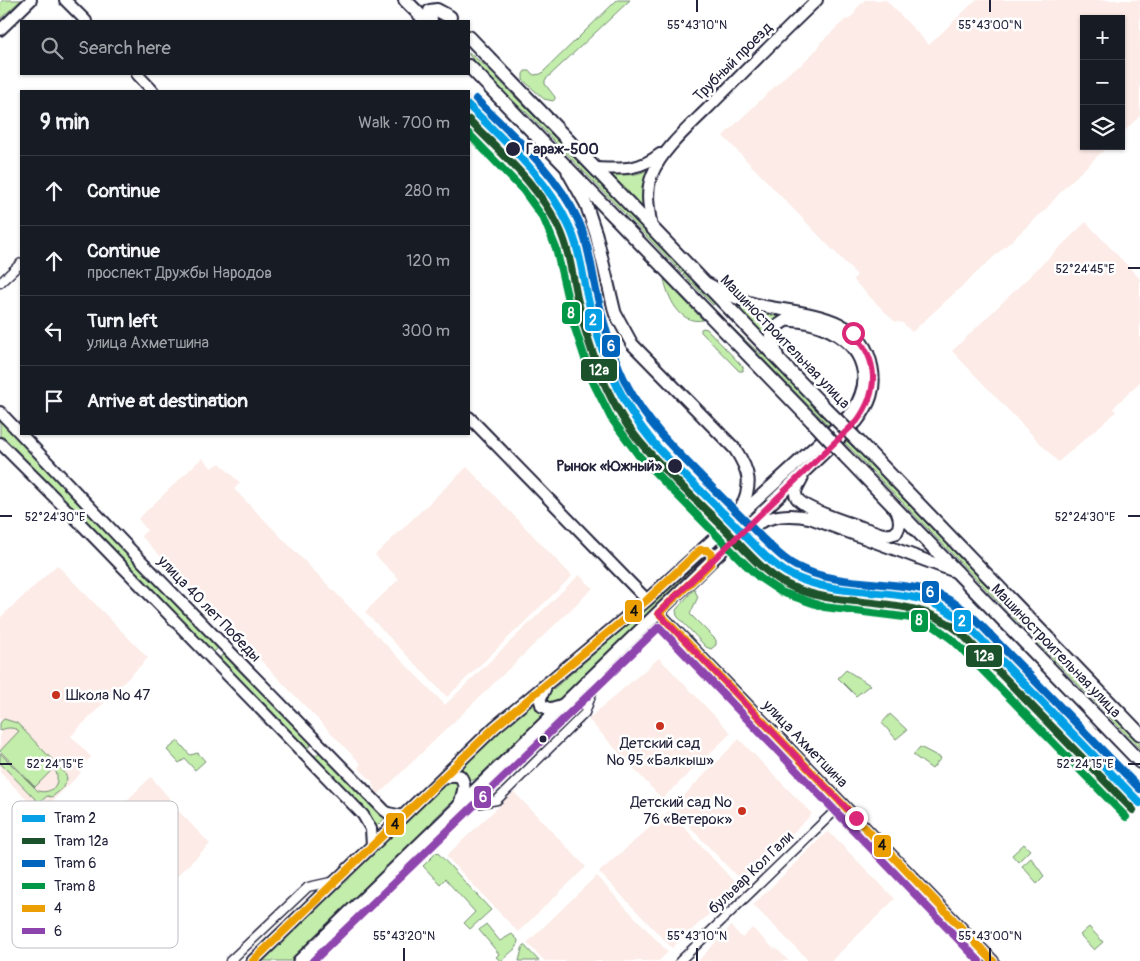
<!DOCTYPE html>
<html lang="en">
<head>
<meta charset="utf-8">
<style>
	:root { --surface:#171b24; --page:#20242c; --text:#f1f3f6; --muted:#9ea1a6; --line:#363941 }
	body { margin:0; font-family:Pangolin,sans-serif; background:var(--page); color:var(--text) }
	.controls { position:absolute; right:15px; top:15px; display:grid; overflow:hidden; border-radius:0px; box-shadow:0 1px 4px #0004 }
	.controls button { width:45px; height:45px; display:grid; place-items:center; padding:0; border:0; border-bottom:1px solid var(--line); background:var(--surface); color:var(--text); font:25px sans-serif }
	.stop { position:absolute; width:15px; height:15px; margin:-11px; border:4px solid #db2777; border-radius:50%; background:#fff }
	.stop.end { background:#db2777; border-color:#fff; box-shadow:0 1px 5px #0008 }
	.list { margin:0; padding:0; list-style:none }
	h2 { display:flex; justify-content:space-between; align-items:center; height:65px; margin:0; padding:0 20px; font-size:21px }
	h2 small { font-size:16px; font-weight:400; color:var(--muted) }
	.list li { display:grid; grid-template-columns:32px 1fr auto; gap:15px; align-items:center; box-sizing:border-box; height:70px; padding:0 20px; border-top:1px solid var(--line) }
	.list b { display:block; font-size:19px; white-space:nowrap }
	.list p { margin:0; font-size:16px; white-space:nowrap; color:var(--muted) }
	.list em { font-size:16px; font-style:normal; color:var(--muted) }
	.icon { flex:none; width:28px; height:28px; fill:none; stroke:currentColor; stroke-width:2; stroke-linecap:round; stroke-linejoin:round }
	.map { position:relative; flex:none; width:1140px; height:961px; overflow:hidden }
	.search { position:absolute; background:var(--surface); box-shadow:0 1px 4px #0004; left:20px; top:20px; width:450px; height:55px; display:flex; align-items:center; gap:12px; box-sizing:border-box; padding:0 18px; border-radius:0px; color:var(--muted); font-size:19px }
	.panel { position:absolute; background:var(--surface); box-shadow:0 1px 4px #0004; left:20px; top:90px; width:450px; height:345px; border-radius:0px }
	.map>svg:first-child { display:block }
</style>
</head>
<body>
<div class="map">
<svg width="1140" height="961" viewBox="0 0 1140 961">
	<rect width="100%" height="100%" fill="#fff"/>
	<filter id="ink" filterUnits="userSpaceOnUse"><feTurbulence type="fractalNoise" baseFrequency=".02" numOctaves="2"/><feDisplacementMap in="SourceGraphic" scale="10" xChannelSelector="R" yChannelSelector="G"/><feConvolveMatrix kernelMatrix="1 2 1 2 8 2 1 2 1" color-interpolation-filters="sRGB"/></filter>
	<g filter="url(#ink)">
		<g fill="#fcebe6">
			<polygon points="865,0 886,0 929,45 976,0 1140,0 1140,116 1121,134 1121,19 1084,19 1084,146 1108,146 1064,188 1046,209 912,332 903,323 894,321 858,285 853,279 857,275 723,136 792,70 801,65 819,47 820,43 846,19 848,20 856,12 855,10"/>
			<polygon points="1086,222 1140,279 1140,382 1113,408 1116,412 1058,462 952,351"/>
			<polygon points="202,458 212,468 220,463 240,483 234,489 445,705 579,575 593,588 379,794 374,790 376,788 372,784 373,782 358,767 361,764 141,536 147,530 138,519"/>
			<polygon points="467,467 572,576 447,697 365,612 399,579 375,555"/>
			<polygon points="57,565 148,658 71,736 91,757 78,769 81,773 42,811 36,805 34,807 0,772 0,618"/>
			<polygon points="659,658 731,733 662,799 588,719"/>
			<polygon points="739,739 812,814 743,883 672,808"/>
			<polygon points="151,777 170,799 169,801 210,844 147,905 127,906 74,851"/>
			<polygon points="514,792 586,867 518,932 446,856"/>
			<polygon points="669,811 739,887 672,948 599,872"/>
			<polygon points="828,831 895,899 831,961 809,961 753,905"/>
			<polygon points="596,876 668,952 659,961 545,961 527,943"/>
			<polygon points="731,926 742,938 752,928 774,949 776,948 789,961 698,961"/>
		</g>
		<g fill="#c2edaa" stroke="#728872">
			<polygon points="3,0 21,0 0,19 0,3"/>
			<polygon points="617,0 630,0 545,80 545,84 555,97 555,99 553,101 544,99 523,80 523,74 525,71 529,71 534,75 541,74"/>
			<polygon points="469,53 483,64 529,111 715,303 713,305 527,113 507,96 469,55"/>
			<path d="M651,168L647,213L606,171C621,176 637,177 651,168Z"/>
			<path d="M664,279L703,320C679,325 668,297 664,279Z"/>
			<path d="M736,305L788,315C775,316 766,324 766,336Z"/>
			<polygon points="722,318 759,353 764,355 1140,744 1140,749 818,415"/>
			<polygon points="703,328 707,329 743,367 743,371 739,371 701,332 701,329"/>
			<polygon points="0,419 218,648 211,655 0,436"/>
			<polygon points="706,553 708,556 558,701 548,704 544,697 660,597"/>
			<polygon points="694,589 698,597 690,614 716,640 716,645 711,649 706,647 677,616 676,610"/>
			<polygon points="224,655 245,676 252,680 311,742 309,747 304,747 219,660 221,656"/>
			<polygon points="846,670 870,685 856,696 838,678"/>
			<polygon points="534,701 537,707 545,713 477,778 467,783 454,771 496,733"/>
			<polygon points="890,714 907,730 896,739 882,723"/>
			<path d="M4,719L17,723L65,773L67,779L62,789L52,797L47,796L39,803L0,763V753L38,791C54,795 62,781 54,768L35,787L0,751L19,731C14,727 5,727 0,731V723Z"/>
			<polygon points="178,741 190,755 198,753 205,761 195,770 185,759 179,763 167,750"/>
			<polygon points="920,747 941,758 932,769 913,755"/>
			<polygon points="320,749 385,818 377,826 321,768 313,756 318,754"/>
			<polygon points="453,781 459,786 458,796 434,819 425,832 292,961 262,961 448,782"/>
			<polygon points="1024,844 1030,850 1018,862 1012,855"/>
			<polygon points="437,852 491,910 470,929 464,923 475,912 445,879 440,884 423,866"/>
			<polygon points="1031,858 1044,876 1037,883 1022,866"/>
			<polygon points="486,924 500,941 512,934 518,940 517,947 501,961 496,957 499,954 479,930"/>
			<polygon points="1089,927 1103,942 1094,950 1080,935"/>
			<polygon points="524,945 539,961 519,961 522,949"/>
		</g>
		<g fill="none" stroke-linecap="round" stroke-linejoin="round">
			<defs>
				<g id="minor">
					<polyline points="0,283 21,263"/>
					<polyline points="458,807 497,800 585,713 599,673"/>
					<polyline points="230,961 308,887 335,881"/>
					<polyline points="680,961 842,804"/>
				</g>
				<g id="tertiary">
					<polyline points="65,0 86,21"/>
					<polyline points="0,30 31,0"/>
					<polyline points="137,74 153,91"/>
					<path d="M595,168C622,169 638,171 660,154"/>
					<path d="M652,228C649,210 645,192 652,175C661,151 690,126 708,108C744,72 780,35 817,0"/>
					<polyline points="0,412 129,548 384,810 388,813 403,816"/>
					<polyline points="469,417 647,600"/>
					<polyline points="0,443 81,524 363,815 371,829 372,846"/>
					<polyline points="659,613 993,961"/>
				</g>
				<g id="secondary">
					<path d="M568,172L586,204L596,234L615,313L632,344L735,449C750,472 753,485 740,510"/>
					<path d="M802,478C799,484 794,490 796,496C800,510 865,528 881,534L889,535L896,533C901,525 900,519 897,511"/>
					<path d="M751,527C771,515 789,513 811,518L957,572"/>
					<polyline points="545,688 540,699 542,706 550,709 563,705"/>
					<path d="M443,779L451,775L460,776C467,785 463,792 460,803"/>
					<path d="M253,961L495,727L647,600L853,412C858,402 864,391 864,379C863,339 821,321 786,320L774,328L771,335L778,358"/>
					<path d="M299,961L737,536L857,421C870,404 876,389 872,368C862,312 802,315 758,305C741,301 724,293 708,284"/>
				</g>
				<g id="primary">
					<polyline points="405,0 426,21"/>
					<polyline points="431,21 430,11 437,10 450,17"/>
					<polyline points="469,37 825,408"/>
					<polyline points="469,66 812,421"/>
					<polyline points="859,442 1140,734"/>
					<polyline points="845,456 1140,762"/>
				</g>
			</defs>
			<use href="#minor" stroke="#22223b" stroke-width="11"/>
			<use href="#tertiary" stroke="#22223b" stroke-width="14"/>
			<use href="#secondary" stroke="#22223b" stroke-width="15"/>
			<use href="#primary" stroke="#22223b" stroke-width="16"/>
			<use href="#minor" stroke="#fff" stroke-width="8"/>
			<use href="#tertiary" stroke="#fff" stroke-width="10"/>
			<use href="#secondary" stroke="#fff" stroke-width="11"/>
			<use href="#primary" stroke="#fff" stroke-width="12"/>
			<defs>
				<g id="primary-bridge">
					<polyline points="825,408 859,442"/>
					<polyline points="812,421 845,456"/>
				</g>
			</defs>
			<use href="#primary-bridge" stroke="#22223b" stroke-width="16" stroke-linecap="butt"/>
			<use href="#primary-bridge" stroke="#fff" stroke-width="12"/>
			<defs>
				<polyline id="bus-1" points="253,961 495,727 647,600 700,550 707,550 712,554 711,563 659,613 993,961"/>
				<polyline id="bus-2" points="313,961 659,627 979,961"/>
			</defs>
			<use href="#bus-1" stroke="#fff" stroke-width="11"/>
			<use href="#bus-2" stroke="#fff" stroke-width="11"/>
			<use href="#bus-1" stroke="#ec9f03" stroke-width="8"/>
			<use href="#bus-2" stroke="#8e44ad" stroke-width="8"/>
			<defs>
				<path id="tram-1" d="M469,106C505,142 546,177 568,224C579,246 582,271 587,295C599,348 617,399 652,441C674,467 700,489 723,513C743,532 767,563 791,575C831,595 875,589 916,598C935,602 953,613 967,625L1140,803"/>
				<path id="tram-2" d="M469,120C501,153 539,185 559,228C569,249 572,274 577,298C590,352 608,407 646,449C670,476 696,500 721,525C741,545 761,571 786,584C841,613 911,590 960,632L1133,810"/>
				<path id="tram-3" d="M476,99C513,136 556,172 578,220C588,242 591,266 596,290C603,322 612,357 628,387C646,421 672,447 699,474C720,496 742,517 763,539C773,548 783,560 796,566C832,585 877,581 917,588C938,592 958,604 974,618L1140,789"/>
				<polyline id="tram-4" points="469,134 523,190 544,219 556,248 573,322 592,380 611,418 639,456 742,561 760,578 781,592 824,607 912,618 934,626 953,640 1126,817"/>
			</defs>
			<use href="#tram-1" stroke="#fff" stroke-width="11"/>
			<use href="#tram-2" stroke="#fff" stroke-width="11"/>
			<use href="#tram-3" stroke="#fff" stroke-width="11"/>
			<use href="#tram-4" stroke="#fff" stroke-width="11"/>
			<use href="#tram-1" stroke="#06a0e6" stroke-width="8"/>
			<use href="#tram-2" stroke="#1b522b" stroke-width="8"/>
			<use href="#tram-3" stroke="#0065bd" stroke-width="8"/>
			<use href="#tram-4" stroke="#009746" stroke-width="8"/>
		</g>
	</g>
	<g fill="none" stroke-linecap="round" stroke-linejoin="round" filter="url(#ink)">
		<path stroke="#db2777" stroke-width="6" d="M853,333C879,360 879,391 857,421L658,613L856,818"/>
	</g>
	<path fill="none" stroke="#22223b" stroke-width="2" d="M697,0V12M990,0V12M1128,268H1140M0,516H12M1128,516H1140M0,764H12M1128,764H1140M404,948V961M697,948V961M990,948V961"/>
	<g fill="#22223b" stroke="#fff" stroke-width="2">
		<circle cx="513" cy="149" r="8"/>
		<circle cx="675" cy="466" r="8"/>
		<circle cx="543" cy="739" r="4.5"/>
	</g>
	<g fill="#c8321e" stroke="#fff" stroke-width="2">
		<circle cx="56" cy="695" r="5"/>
		<circle cx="660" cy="726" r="5"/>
		<circle cx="742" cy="811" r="5"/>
	</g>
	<g text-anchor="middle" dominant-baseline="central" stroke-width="5" stroke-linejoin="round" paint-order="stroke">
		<g font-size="15" fill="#22223b" stroke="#fff">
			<text transform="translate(733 62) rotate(-45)">Трубный проезд</text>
			<text transform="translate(785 342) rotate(46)">Машиностроительная улица</text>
			<text transform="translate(209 609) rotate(46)">улица 40 лет Победы</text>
			<text transform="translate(1056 651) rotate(46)">Машиностроительная улица</text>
			<text transform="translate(805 744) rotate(46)">улица Ахметшина</text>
			<text transform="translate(751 873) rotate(-44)">бульвар Кол Гали</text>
		</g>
		<g font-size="15" font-weight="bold" fill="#22223b" stroke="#fff" text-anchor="start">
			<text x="526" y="149">Гараж-500</text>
			<text x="662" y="466" text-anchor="end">Рынок «Южный»</text>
		</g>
		<g font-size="15" fill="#22223b" stroke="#fff" text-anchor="start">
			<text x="66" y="695">Школа № 47</text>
			<text x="660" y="743" text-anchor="middle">Детский сад<tspan x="660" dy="17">№ 95 «Балкыш»</tspan></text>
			<text x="732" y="802" text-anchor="end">Детский сад №<tspan x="732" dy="17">76 «Ветерок»</tspan></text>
		</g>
	</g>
	<rect x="12" y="801" width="166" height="147" rx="8" fill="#fff" stroke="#bdbdc4" stroke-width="1"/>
	<rect x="22" y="815" width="23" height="7" fill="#06a0e6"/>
	<rect x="22" y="838" width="23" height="6" fill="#1b522b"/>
	<rect x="22" y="860" width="23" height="7" fill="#0065bd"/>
	<rect x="22" y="883" width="23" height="6" fill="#009746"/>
	<rect x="22" y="905" width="23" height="7" fill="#ec9f03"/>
	<rect x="22" y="928" width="23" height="6" fill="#8e44ad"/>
	<g font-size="14" fill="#22223b">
		<text x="54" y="823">Tram 2</text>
		<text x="54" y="846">Tram 12а</text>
		<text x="54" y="868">Tram 6</text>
		<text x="54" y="891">Tram 8</text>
		<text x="54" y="913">4</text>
		<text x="54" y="936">6</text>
	</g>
	<g font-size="12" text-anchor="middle" fill="#22223b" stroke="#fff" stroke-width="5" stroke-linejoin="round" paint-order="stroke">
		<text x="697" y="29">55°43'10"N</text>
		<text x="990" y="29">55°43'00"N</text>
		<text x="1085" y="273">52°24'45"E</text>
		<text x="1085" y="521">52°24'30"E</text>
		<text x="55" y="521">52°24'30"E</text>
		<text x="1085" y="768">52°24'15"E</text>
		<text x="55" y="768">52°24'15"E</text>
		<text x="404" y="940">55°43'20"N</text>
		<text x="697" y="940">55°43'10"N</text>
		<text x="990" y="940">55°43'00"N</text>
	</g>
	<g stroke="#fff" stroke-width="2">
		<rect x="561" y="301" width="20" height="24" rx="5" fill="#009746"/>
		<rect x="584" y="308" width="19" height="24" rx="5" fill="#06a0e6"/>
		<rect x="601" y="334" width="20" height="24" rx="5" fill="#0065bd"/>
		<rect x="580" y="358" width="38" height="24" rx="5" fill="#1b522b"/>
		<rect x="921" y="580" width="19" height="24" rx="5" fill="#0065bd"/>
		<rect x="624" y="599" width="19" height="24" rx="5" fill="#ec9f03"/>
		<rect x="910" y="609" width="19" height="24" rx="5" fill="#009746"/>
		<rect x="953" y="609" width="19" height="24" rx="5" fill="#06a0e6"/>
		<rect x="965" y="644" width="38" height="24" rx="5" fill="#1b522b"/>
		<rect x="473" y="785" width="19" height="24" rx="5" fill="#8e44ad"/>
		<rect x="385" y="812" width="20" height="24" rx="5" fill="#ec9f03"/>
		<rect x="873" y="834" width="19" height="24" rx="5" fill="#ec9f03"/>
	</g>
	<g font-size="14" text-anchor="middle" font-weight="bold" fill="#fff">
		<text x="571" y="318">8</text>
		<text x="593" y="325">2</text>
		<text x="611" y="351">6</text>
		<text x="599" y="375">12а</text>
		<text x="930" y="597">6</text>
		<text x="919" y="625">8</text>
		<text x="962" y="626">2</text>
		<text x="984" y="661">12а</text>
		<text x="483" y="802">6</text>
	</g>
	<g font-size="14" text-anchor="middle" font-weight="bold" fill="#111">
		<text x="634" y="616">4</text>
		<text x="395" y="829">4</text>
		<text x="882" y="850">4</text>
	</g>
</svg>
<div class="controls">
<button>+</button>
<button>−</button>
<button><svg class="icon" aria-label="layers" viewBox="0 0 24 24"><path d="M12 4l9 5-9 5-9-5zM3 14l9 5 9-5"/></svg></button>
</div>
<div class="stop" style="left:853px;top:333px"></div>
<div class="stop end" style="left:856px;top:818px"></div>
<div class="search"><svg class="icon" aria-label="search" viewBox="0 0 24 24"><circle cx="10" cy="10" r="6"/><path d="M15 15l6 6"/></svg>Search here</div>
<section class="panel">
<h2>9 min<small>Walk · 700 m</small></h2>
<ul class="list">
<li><svg class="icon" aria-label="ahead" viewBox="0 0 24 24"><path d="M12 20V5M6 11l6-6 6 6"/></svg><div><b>Continue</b></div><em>280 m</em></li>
<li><svg class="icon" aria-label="ahead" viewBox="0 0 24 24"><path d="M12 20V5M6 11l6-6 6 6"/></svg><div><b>Continue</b><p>проспект Дружбы Народов</p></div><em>120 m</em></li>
<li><svg class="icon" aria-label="left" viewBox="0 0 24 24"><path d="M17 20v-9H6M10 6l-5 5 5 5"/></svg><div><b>Turn left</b><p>улица Ахметшина</p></div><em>300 m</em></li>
<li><svg class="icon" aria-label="arrive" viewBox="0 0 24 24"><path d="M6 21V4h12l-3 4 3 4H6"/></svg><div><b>Arrive at destination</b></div></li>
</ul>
</section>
</div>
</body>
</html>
